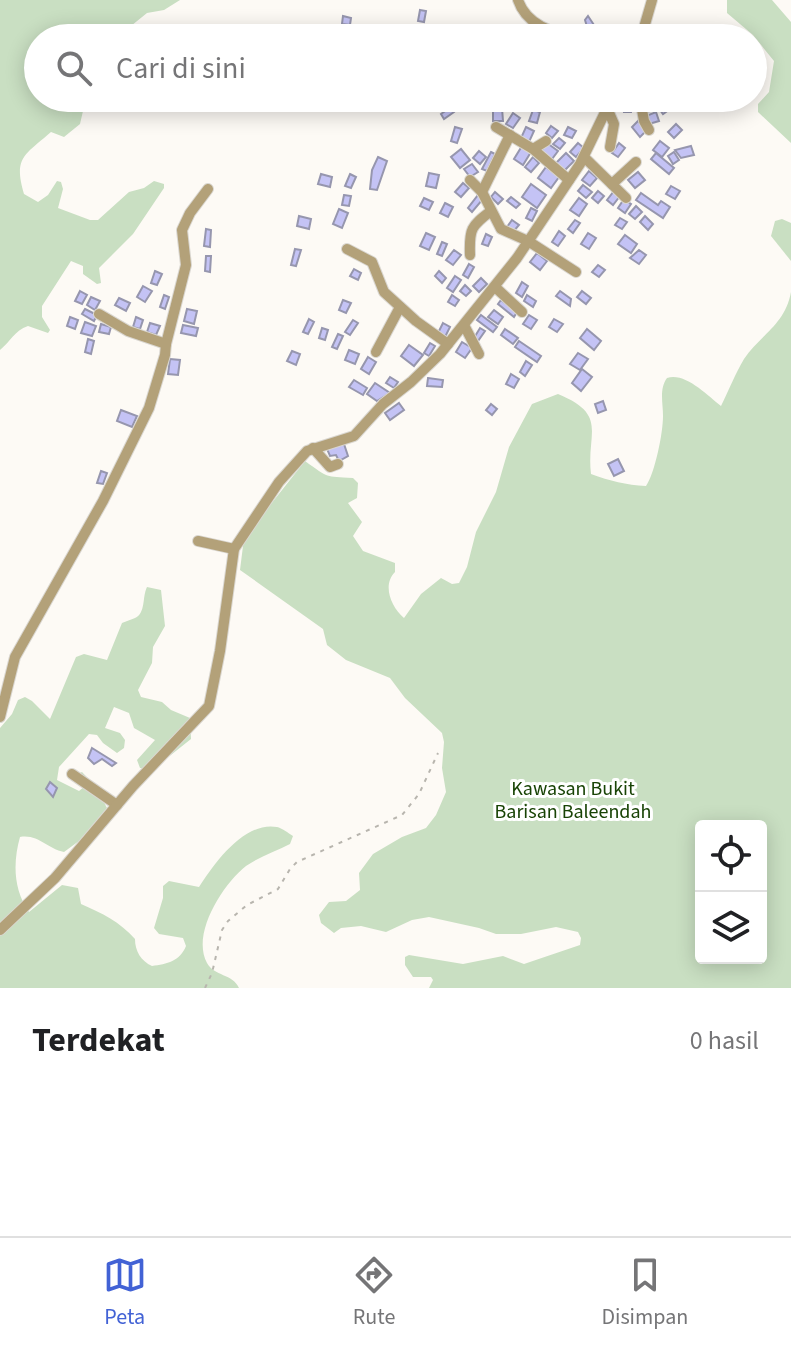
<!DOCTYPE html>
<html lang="id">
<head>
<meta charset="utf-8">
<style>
	:root { --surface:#fff; --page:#f6f6f6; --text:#202124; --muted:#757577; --line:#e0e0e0; --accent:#4262d5 }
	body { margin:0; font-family:"Source Sans 3",sans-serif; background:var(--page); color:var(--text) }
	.controls { position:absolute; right:24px; bottom:24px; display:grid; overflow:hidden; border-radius:8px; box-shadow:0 4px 20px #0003 }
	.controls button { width:72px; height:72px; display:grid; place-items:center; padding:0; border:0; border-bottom:2px solid var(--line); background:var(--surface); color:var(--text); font:40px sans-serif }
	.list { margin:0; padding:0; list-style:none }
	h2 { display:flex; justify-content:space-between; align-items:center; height:104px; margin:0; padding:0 32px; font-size:34px }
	h2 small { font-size:26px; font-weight:400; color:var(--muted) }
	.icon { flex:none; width:44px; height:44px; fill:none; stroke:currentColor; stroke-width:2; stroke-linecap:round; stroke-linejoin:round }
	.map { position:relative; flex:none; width:791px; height:988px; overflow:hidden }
	.search { position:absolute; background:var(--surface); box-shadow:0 4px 20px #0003; left:24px; right:24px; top:24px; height:88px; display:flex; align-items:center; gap:20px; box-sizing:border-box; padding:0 28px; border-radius:44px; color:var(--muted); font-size:30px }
	.sheet { height:248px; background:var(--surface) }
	nav { display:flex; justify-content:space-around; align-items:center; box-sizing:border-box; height:112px; border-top:2px solid var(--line); background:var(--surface); font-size:22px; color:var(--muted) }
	nav a { display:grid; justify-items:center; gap:4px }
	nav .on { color:var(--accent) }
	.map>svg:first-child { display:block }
</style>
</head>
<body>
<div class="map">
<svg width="791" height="988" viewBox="0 0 791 988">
	<rect width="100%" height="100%" fill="#fdfaf5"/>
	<g fill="#c9dfc2" fill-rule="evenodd">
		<path d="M0,0H180L164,10L147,13L116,38L100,35L97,38H38V98H86L80,124L64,137L51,132C25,155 13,157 24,194L38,202L48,195L57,181L61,182L63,189L58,208L90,220H98L129,192L144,188L154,181L164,184V188L133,234L99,268L101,283L97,284L83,274V266L71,261L42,306V317L50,330L48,333L28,326C14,331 11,341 0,350Z"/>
		<polygon points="727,0 772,0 791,22 791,143 758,112 758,104 769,92 774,61 753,35 727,13"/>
		<polygon points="782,219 791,223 791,261 771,236 775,221"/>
		<path d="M791,292V988H429L433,980L431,977H413L405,965V957L409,955L463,964L503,956L524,964L580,945L581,938L578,932L556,927L521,934H496L479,928L429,917L412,920L386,932L361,926L341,928L334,933L321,923L319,915L329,902L346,901L360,890L359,873L373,854L402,837L426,828L436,815L446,792L442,768L444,742L442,733L405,698L390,678L346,660L327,645L323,629L240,570L244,538L305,461C330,479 324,476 353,478L358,483L357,498L348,503L362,522L353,536L363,551L395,563V572C382,585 391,607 404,618L421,594L441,578L452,584L459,583L467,567L476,532L496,492L509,447L532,404L558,394C609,415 586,433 591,474C610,481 626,485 646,486C655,473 663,433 663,416C663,403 659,389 667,378C685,372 707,395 721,406C729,390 735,374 744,359C761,334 785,325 791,292ZM701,826H761V958H701Z"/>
		<path d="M147,587L161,590L165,626L153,647L152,663L138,690L141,697L162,702L171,710L190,718L191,739L152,770L140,768L137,760L155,740L134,728L129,713L114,707L105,728L120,733L125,740L124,748L117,753L103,743L97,735L89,734L59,767L57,780L79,791L85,786L80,773L82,772L96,787L107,808L79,841L64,852C47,849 39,834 20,837C13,862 13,889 29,912L62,885L78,888L81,904C102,913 120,922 135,939C135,951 141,961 152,966C167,964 180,961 186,946L183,938L159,934L154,928L163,898V886L169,881L199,887C214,864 244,821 277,827C282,828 288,833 293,836L290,844C276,851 259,857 246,866C223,884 191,934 207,963C214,976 233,974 239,988H0V728L12,714L18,700L25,697L32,701L50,719L76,657L84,654L107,660L122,623C126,621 131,620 135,618C146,613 142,597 147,587Z"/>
	</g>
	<g fill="#c4c3f5" stroke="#9696ae" stroke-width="2">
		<polygon points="420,10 426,11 424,22 418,21"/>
		<polygon points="343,16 351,18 350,25 342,24"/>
		<polygon points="588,16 596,28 588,30 585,20"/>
		<polygon points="556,98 565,98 561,110 553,108"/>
		<polygon points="625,98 632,98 631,112 624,112"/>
		<polygon points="652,99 653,111 645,112 643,100"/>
		<polygon points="663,99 670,109 663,114 655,103"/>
		<polygon points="451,107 454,112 444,119 441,114"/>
		<polygon points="493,108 502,108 503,121 493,121"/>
		<polygon points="533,110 540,112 537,123 529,121"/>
		<polygon points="656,112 659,121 649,124 646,116"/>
		<polygon points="513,113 520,118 513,128 506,124"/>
		<polygon points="638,121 647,130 640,137 632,127"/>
		<polygon points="676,124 682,130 674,138 668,132"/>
		<polygon points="551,126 558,131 552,138 546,133"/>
		<polygon points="455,127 462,129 457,143 451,141"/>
		<polygon points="526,127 534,131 529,142 521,138"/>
		<polygon points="568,127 576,131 572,138 564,135"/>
		<polygon points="559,138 565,143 560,149 553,144"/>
		<polygon points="660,141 669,148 662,157 653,150"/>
		<polygon points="547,143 558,151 552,159 541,151"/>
		<polygon points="578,143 584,148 576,157 570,152"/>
		<polygon points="619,143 625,148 618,157 612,153"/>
		<polygon points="522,146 531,152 523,165 514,159"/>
		<polygon points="691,146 694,155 681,158 675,150"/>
		<polygon points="461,149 470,160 460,168 451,157"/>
		<polygon points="479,151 486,157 480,164 473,158"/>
		<polygon points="491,152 495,154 487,171 482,169"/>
		<polygon points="674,152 679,160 673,164 668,156"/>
		<polygon points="566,153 574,161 564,171 556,163"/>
		<polygon points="656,153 674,168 669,174 651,159"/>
		<polygon points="378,157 387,161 377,190 370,189 372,170"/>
		<polygon points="533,157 539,163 531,172 525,167"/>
		<polygon points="472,164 478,172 470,177 464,169"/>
		<polygon points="546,167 559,177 551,188 538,178"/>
		<polygon points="589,171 597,178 590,186 582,180"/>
		<polygon points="638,172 645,180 635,188 628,180"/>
		<polygon points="429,173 439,175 436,188 426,186"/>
		<polygon points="321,174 332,177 330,187 318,184"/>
		<polygon points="350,174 356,177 351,188 345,186"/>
		<polygon points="463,183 469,188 461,197 455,192"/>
		<polygon points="531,184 546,195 537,208 522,197"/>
		<polygon points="583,185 592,192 586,198 578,191"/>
		<polygon points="671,186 680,191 675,199 666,194"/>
		<polygon points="598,191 604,196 598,203 592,198"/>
		<polygon points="614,191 620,196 613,205 607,200"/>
		<polygon points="495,192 503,199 498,204 491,197"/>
		<polygon points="641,193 658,205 661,201 670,207 663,218 636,200"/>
		<polygon points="344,195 351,196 349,206 342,205"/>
		<polygon points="478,195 483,199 472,212 468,208"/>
		<polygon points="511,197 520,204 516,208 507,201"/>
		<polygon points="424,198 433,202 429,210 420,206"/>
		<polygon points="579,198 587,204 579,216 570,210"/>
		<polygon points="624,199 631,204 625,213 618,208"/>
		<polygon points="445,203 453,207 448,217 440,213"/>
		<polygon points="636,206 642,212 635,219 629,214"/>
		<polygon points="531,208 537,211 532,221 526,218"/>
		<polygon points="339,209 348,213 342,228 333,224"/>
		<polygon points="299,216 311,219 309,229 297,226"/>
		<polygon points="645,216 653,224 648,230 640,222"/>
		<polygon points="620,218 627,222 622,229 615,225"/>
		<polygon points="512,220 519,225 513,232 507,227"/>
		<polygon points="575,220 580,223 573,233 568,229"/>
		<polygon points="206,229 211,230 210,247 204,246"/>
		<polygon points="559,231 565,236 558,246 552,242"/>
		<polygon points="426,233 435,237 429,250 420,246"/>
		<polygon points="588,233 596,238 589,249 581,244"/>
		<polygon points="486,234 492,237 488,246 482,244"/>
		<polygon points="625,235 637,244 631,253 618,244"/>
		<polygon points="442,242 447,244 442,256 437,254"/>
		<polygon points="295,249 301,250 296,266 291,265"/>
		<polygon points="454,250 461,255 453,265 446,260"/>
		<polygon points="639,250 646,255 639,264 630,258"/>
		<polygon points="537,253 547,261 540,270 530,262"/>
		<polygon points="206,256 211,256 210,272 205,271"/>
		<polygon points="469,264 474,267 468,278 463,275"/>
		<polygon points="598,265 605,270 599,277 592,272"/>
		<polygon points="354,269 361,273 358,280 350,276"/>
		<polygon points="155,271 162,274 157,285 151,283"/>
		<polygon points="439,271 446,278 442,283 435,276"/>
		<polygon points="455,276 461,280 453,292 447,288"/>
		<polygon points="481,278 487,284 479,292 473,286"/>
		<polygon points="522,282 528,286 522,297 516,293"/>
		<polygon points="465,285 471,291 466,296 460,291"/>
		<polygon points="143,286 152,291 145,302 137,297"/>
		<polygon points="80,291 87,295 82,304 75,301"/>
		<polygon points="560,291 571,299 570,306 556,296"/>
		<polygon points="582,291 591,298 586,304 577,297"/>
		<polygon points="164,295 169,297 165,309 160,307"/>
		<polygon points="452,295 459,300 455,306 448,302"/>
		<polygon points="527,295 536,301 533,307 524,301"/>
		<polygon points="91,297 100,301 95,310 87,305"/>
		<polygon points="119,298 130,303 126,311 115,305"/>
		<polygon points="343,300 351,303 346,313 339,310"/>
		<polygon points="501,300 517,312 514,317 498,304"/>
		<polygon points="85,309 97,315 94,321 82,314"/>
		<polygon points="187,309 197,311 194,324 184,321"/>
		<polygon points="494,310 503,317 498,324 488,317"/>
		<polygon points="481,315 497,327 493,332 477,320"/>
		<polygon points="529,315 537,320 531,329 523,324"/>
		<polygon points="70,317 78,320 75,329 67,326"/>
		<polygon points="136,317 143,320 140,329 133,327"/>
		<polygon points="309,319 314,322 308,334 303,332"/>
		<polygon points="554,319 563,324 557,332 549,327"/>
		<polygon points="353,320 358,323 350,335 345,332"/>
		<polygon points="85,322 96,326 92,336 81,333"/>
		<polygon points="150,323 160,326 156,335 147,332"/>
		<polygon points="443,323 450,327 444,339 437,335"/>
		<polygon points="101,324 111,327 109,334 99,332"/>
		<polygon points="183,325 198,328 196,336 181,333"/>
		<polygon points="322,328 328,330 325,340 319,338"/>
		<polygon points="480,328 485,331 478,341 474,338"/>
		<polygon points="505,329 518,338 513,344 501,335"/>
		<polygon points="587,329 601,341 594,350 580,338"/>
		<polygon points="338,334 343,336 337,349 332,347"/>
		<polygon points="88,339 94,341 91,354 85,352"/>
		<polygon points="519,341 541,356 537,362 515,347"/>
		<polygon points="462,342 472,348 465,358 456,352"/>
		<polygon points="430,343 435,346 429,356 424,353"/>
		<polygon points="409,345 423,355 414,366 401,356"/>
		<polygon points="349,350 359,354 355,364 345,360"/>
		<polygon points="292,351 300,354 296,365 287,361"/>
		<polygon points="578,353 588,359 580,370 570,364"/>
		<polygon points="368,357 376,362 369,374 361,369"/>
		<polygon points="170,359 180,360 178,375 168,374"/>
		<polygon points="526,361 532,365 525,376 520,372"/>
		<polygon points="582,369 592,377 581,391 572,383"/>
		<polygon points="511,374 519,379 514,388 506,384"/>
		<polygon points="390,377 398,382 394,388 386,383"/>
		<polygon points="428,378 443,380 442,387 427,386"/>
		<polygon points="354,380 367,388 363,395 349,387"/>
		<polygon points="375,383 390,393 377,401 367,394"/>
		<polygon points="603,401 606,410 598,413 595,404"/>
		<polygon points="399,403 404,410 390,420 385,413"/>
		<polygon points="491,404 497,409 492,415 486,410"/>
		<polygon points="121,410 137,416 132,427 117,421"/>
		<polygon points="344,444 348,456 339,461 336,455 330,456 327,449"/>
		<polygon points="618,459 624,471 614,476 608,464"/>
		<polygon points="101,471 107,473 103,484 97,483"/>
		<polygon points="92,748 116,763 112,766 102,759 94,764 88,758"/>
		<polygon points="50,782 57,788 53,797 46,789"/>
	</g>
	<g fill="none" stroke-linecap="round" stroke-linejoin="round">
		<defs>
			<g id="minor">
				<path d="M518,0C527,27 557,35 582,38"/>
				<polyline points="641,38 652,0"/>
				<polyline points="640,98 644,121 649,130"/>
				<polyline points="607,108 614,124 610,147"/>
				<polyline points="496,127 533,149 569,180"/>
				<polyline points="510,135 482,192 501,229 528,241 576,272"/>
				<polyline points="533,149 546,141"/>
				<polyline points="584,157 626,198"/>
				<polyline points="470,180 482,192"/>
				<polyline points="612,184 636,162"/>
				<polyline points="347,249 372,262 384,292 416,321 448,344"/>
				<path d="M470,255C469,229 471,226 491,211"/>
				<polyline points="495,287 522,312"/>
				<polyline points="464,325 479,354"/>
				<polyline points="166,344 186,265 182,230 190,213 208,189"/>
				<polyline points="376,352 400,307"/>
				<polyline points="313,448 330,467 338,464"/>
				<polyline points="198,541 234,549"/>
				<polyline points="0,717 15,657 103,501 149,408 165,355 166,344 128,331 99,314"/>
				<polyline points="72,774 117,805"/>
				<polyline points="0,930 55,878 133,786 209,706 220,651 234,549 279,482 307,451 354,436 383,404 411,382 440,354 517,258 580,164 612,98"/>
			</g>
		</defs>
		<use href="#minor" stroke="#dad7d1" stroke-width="12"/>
		<polyline stroke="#b8b5ae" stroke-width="2" stroke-dasharray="4 6" stroke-linecap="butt" points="205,988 212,973 222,930 228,921 247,905 278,889 290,869 297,862 402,815 419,794 438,753"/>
		<use href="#minor" stroke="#b3a179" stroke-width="10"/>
	</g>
	<g text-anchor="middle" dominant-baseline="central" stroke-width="6" stroke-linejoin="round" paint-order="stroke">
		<g font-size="20" fill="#184305" stroke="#fff">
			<text x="573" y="789">Kawasan Bukit<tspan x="573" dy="23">Barisan Baleendah</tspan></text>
		</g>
	</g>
</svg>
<div class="controls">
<button><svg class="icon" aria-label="locate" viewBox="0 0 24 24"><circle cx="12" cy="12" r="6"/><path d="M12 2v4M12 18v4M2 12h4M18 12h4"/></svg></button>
<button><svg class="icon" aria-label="layers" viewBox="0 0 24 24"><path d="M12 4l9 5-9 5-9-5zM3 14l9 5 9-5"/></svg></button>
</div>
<div class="search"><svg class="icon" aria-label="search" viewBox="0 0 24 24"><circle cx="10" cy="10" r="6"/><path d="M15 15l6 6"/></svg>Cari di sini</div>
</div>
<section class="sheet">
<h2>Terdekat<small>0 hasil</small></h2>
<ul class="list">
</ul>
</section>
<nav>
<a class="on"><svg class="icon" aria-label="map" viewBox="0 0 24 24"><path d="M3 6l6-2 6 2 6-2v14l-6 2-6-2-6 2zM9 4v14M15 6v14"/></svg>Peta</a>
<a><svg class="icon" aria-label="directions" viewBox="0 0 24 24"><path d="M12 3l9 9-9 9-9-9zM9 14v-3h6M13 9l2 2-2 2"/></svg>Rute</a>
<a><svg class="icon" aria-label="saved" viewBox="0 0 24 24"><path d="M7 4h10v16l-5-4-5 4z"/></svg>Disimpan</a>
</nav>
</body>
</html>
